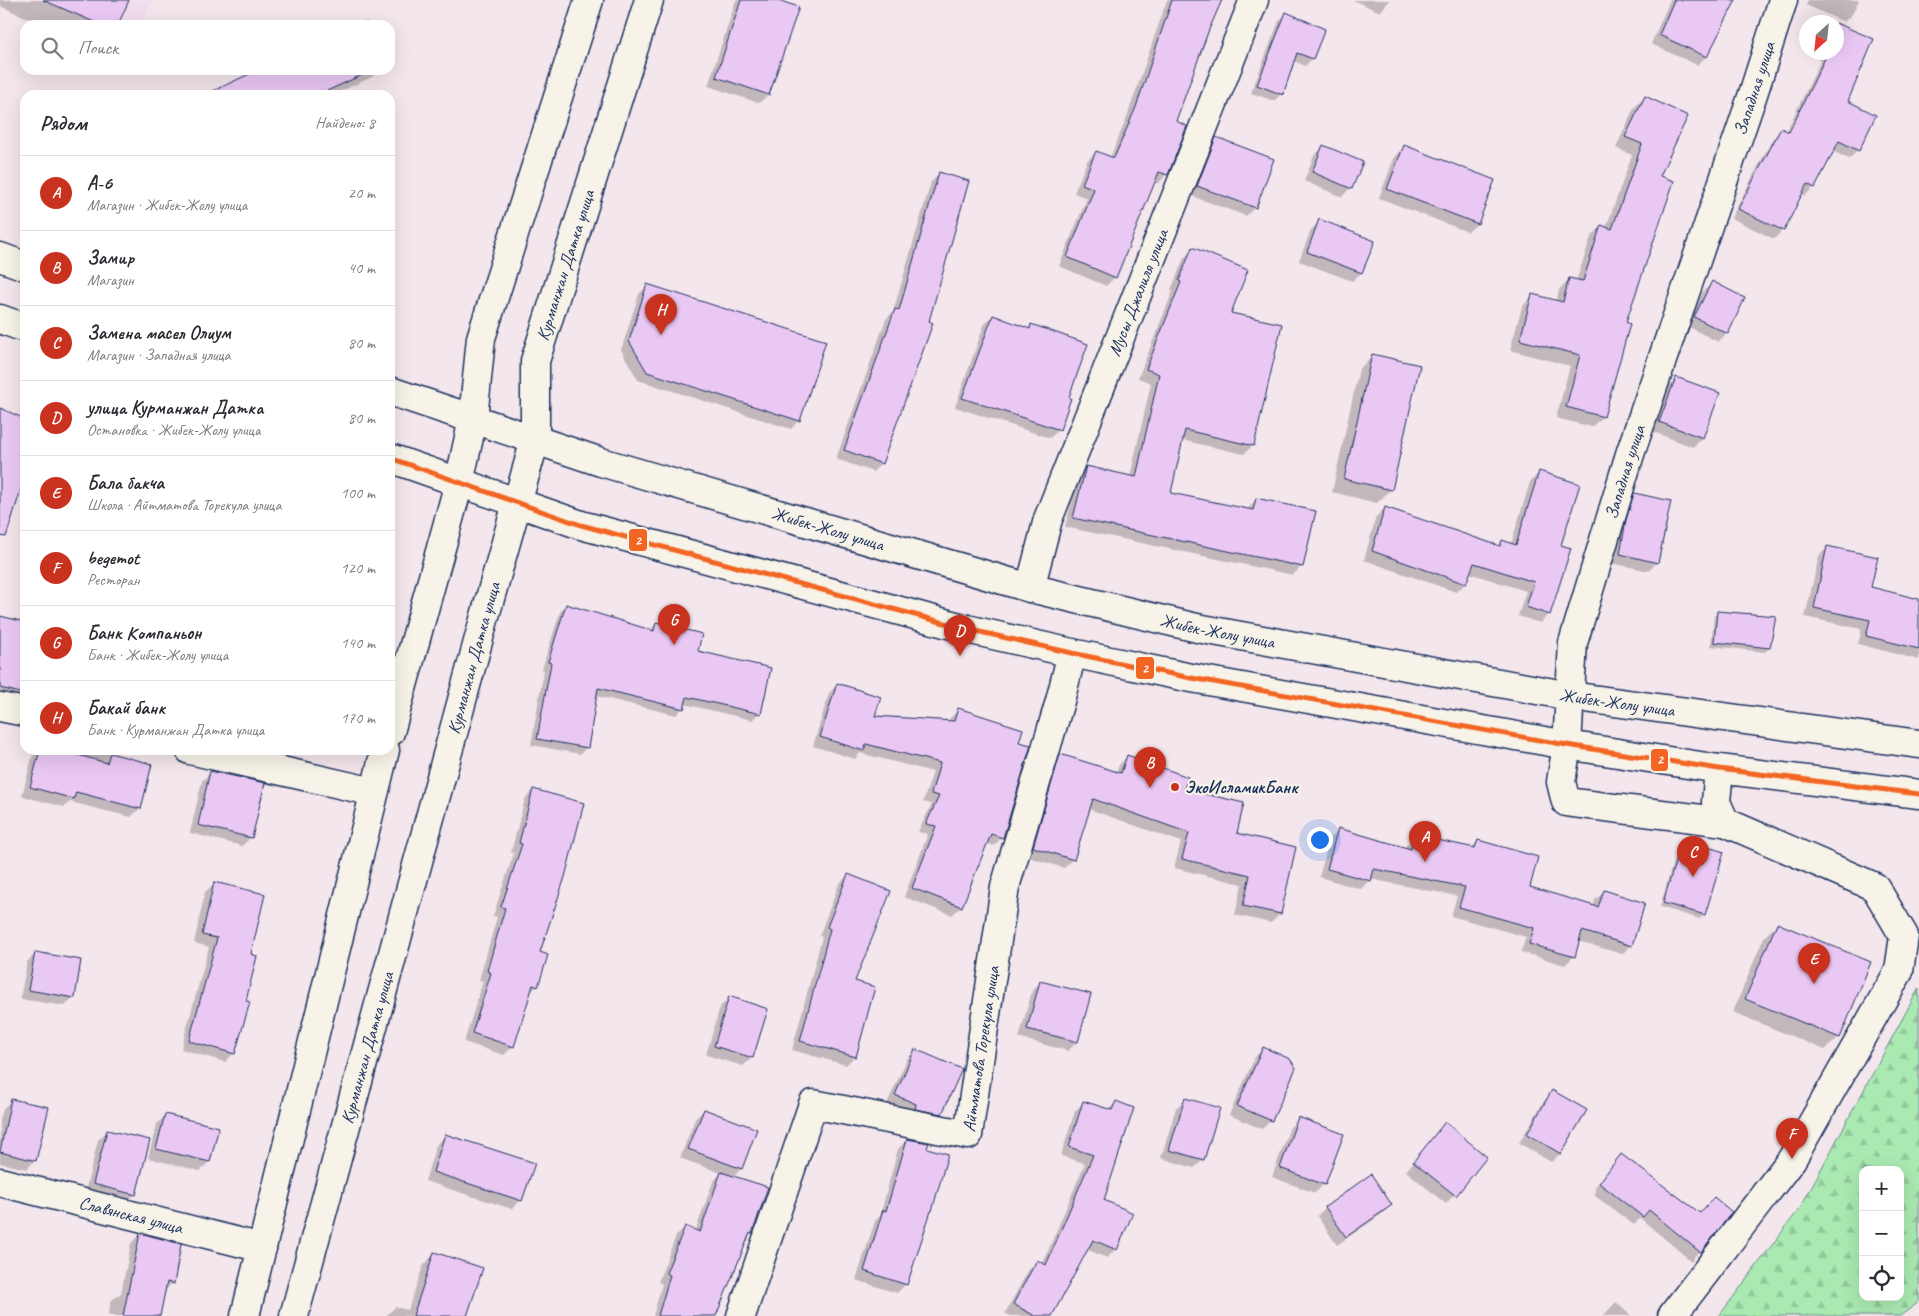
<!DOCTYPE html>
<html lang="ru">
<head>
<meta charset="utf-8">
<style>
	:root { --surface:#fff; --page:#f7f7f7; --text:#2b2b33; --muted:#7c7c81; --line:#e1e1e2; --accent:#c8321e }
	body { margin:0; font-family:Caveat,sans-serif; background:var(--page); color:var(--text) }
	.controls { position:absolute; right:15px; bottom:15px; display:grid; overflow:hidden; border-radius:10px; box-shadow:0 5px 20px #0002 }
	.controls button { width:45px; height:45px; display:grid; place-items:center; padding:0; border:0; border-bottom:1px solid var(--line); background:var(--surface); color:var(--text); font:25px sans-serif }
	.compass { position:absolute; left:1799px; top:15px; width:45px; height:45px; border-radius:50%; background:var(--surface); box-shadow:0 5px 20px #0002; rotate:207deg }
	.you { position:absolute; left:1319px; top:839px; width:18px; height:18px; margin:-12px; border:4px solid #fff; border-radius:50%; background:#1a73e8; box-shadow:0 0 0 8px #1a73e833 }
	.badge { display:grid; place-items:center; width:32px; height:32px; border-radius:50%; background:var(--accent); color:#fff; font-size:16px; font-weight:700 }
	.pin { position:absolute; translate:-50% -41px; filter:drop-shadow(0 1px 2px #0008) }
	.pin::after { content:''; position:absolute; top:26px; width:18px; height:15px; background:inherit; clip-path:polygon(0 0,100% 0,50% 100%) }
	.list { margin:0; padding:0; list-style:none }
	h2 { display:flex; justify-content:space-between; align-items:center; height:65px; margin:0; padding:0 20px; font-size:21px }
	h2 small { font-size:16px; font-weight:400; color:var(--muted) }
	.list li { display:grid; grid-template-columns:32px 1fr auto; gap:15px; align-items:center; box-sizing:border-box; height:75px; padding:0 20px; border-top:1px solid var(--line) }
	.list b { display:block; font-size:19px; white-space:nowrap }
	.list p { margin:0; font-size:16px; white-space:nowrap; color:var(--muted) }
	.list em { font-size:16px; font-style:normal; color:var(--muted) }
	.icon { flex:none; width:28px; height:28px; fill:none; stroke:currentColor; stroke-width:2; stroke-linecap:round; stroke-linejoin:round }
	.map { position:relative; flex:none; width:1919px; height:1316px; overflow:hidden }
	.search { position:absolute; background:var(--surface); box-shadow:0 5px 20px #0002; left:20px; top:20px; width:375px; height:55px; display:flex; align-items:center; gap:12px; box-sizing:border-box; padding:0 18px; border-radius:15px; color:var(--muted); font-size:19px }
	.panel { position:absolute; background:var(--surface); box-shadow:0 5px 20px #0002; left:20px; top:90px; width:375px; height:665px; border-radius:15px }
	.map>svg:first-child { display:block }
</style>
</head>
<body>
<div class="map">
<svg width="1919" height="1316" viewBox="0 0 1919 1316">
	<defs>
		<pattern id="forest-firs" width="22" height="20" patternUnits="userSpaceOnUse" patternTransform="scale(1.25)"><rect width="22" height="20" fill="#aae9b1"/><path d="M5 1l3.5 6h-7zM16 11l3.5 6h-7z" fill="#92c89b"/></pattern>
	</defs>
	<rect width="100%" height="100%" fill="#f3e6ec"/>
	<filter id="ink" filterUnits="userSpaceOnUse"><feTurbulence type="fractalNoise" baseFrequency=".02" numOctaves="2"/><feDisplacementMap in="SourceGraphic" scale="10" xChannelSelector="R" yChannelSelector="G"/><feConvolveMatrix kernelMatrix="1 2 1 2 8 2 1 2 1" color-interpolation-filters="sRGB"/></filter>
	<g filter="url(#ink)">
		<polygon fill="#f0ddee" points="43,0 152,0 141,25 101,25"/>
		<path fill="url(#forest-firs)" stroke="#628c88" fill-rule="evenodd" d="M1919,988V1302L1900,1316H1719L1800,1208ZM1863,1170H1900V1297H1863Z"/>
		<g fill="#0003">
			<polygon points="0,0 128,0 117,25 44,25 0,6"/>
			<polygon points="736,0 773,0 768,95 759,103 708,86"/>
			<polygon points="1167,0 1221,0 1207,32 1174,122 1186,126 1166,175 1158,184 1154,182 1115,277 1106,286 1059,266 1087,198 1074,193 1087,161 1096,152 1110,158 1127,117"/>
			<polygon points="1353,0 1390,0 1380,12"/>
			<polygon points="1670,0 1734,0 1706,57 1697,65 1651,44"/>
			<polygon points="1808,0 1859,0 1853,13 1844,22 1806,5"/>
			<polygon points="1286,14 1324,30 1312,59 1305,66 1294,61 1281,94 1274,101 1251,93 1279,21"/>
			<polygon points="367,21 369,25 357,25"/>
			<polygon points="1808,52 1836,52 1858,150 1849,159 1832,151 1814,187 1805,196 1801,193 1783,230 1774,239 1731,218 1773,138 1782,129 1786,132 1821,60 1808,54"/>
			<polygon points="261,70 379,70 372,77 332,95 207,95"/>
			<polygon points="1645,97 1658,176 1603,416 1592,427 1556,418 1570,366 1510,350 1522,307 1532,296 1556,302 1559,290 1569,279 1576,281 1591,237 1602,226 1606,228 1632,155 1616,148 1634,108"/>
			<polygon points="1217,138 1255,207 1246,216 1189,195 1208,147"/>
			<polygon points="1323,147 1350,188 1342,197 1304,181 1314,156"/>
			<polygon points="1404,147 1493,181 1477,224 1468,232 1379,198 1395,156"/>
			<polygon points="940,173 881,463 873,472 836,459 886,319 893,312 931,182"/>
			<polygon points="1320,221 1373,242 1361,273 1352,281 1299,261 1311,230"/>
			<polygon points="1193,249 1229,314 1253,445 1244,454 1181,440 1169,494 1247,510 1256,499 1302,566 1293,575 1065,527 1078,476 1086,467 1130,477 1151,383 1138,378 1173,291 1171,290 1184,258"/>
			<polygon points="1712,283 1727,333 1718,342 1687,326 1703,292"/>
			<polygon points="648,285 799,420 791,429 638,380 621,350 639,294"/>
			<polygon points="993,316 1028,329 1032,325 1059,429 1050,438 955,407 984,325"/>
			<polygon points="1373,356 1391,489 1377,503 1332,492 1359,369"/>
			<polygon points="1676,378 1718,394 1702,438 1693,447 1651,431 1668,387"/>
			<polygon points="1539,473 1560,546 1549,614 1540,623 1518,616 1526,591 1469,573 1465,584 1456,592 1364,560 1376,517 1385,508 1497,547 1502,542 1511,544 1530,482"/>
			<polygon points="1635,495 1657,562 1649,571 1611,563 1626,504"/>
			<polygon points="1828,547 1870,588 1919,600 1919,660 1858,644 1862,629 1805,617 1819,556"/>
			<polygon points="567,605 649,631 656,624 697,652 759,713 752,720 684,704 683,708 676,715 596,696 587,747 580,754 531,745 544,670 542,669 560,612"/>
			<polygon points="1718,612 1769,648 1765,652 1711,646 1714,616"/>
			<polygon points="0,618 25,624 25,704 0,698"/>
			<polygon points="837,685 874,717 948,722 950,718 958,710 1002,837 994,846 986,843 961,907 952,915 904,897 928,834 918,832 932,804 923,802 933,772 860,753 855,759 813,746 829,693"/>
			<polygon points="34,750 99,750 150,765 140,808 131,817 70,802 64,807 22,796"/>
			<polygon points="214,750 276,750 275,753 266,762"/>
			<polygon points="1061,756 1116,773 1119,765 1127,757 1182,790 1235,834 1294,848 1280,914 1271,923 1235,915 1242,884 1174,868 1181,842 1089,809 1073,859 1064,868 1025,856 1052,765"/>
			<polygon points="211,772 251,837 242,846 190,833 202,781"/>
			<polygon points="534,790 538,953 537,986 529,994 513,1046 504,1055 464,1042 483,981 479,980 497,917 493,916 514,853 511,852 525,799"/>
			<polygon points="1339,830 1405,849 1406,845 1415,836 1471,848 1478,841 1529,887 1593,907 1595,900 1604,892 1631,945 1622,954 1578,941 1574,956 1565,965 1521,952 1526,937 1451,916 1457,896 1370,879 1361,889 1319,877 1330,839"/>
			<polygon points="1682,841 1704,915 1700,919 1660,907 1678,845"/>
			<polygon points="848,875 855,1056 846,1065 792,1050 822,937 819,936 839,884"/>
			<polygon points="214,884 250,955 234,1053 225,1062 181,1049 209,947 194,943 205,892"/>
			<polygon points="1777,924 1839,1037 1825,1050 1733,1012 1764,937"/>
			<polygon points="36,953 74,997 65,1006 20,999 27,962"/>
			<polygon points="1041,982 1089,995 1077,1042 1068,1051 1019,1038 1032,991"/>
			<polygon points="729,998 752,1058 743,1066 706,1055 720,1007"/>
			<polygon points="1264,1048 1271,1120 1262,1129 1229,1115 1255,1057"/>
			<polygon points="915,1050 941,1113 932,1122 887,1104 907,1059"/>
			<polygon points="1553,1092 1585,1111 1560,1154 1551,1162 1519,1143 1544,1101"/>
			<polygon points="1185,1099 1203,1160 1194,1168 1161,1158 1176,1108"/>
			<polygon points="11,1100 35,1160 27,1169 0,1163 0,1120 3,1109"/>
			<polygon points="1084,1102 1108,1110 1116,1102 1102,1201 1116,1249 1107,1258 1086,1249 1051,1316 1010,1316 1005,1313 1028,1271 1037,1262 1042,1265 1085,1163 1061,1156 1075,1111"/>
			<polygon points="704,1110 741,1169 733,1177 751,1234 746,1238 714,1316 653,1316 662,1284 658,1282 676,1236 685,1227 695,1232 713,1182 721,1173 680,1158 695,1119"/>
			<polygon points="166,1115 218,1128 209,1162 200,1171 148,1158 157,1124"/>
			<polygon points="1299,1119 1324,1184 1315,1193 1272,1177 1290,1127"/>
			<polygon points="107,1131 135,1194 126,1203 85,1192 98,1140"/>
			<polygon points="1437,1133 1486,1157 1446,1204 1406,1171"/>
			<polygon points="445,1136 521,1200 512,1209 425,1181 436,1145"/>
			<polygon points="907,1140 926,1149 928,1214 906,1284 897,1293 856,1280 875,1221 880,1216 898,1149"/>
			<polygon points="1621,1156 1699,1214 1730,1212 1691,1261 1640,1218 1634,1225 1595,1196 1595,1187"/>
			<polygon points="1391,1205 1382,1214 1337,1245 1317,1216 1326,1207"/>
			<polygon points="140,1235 172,1283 164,1292 159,1316 108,1316 111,1301 121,1293 131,1243"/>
			<polygon points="434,1254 456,1316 386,1316 395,1307 408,1310 423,1266"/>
			<polygon points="1616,1302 1631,1316 1603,1316"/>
		</g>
		<g fill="#eac8f4" stroke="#1b2f5e">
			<polygon points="43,0 129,0 118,25 101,25"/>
			<polygon points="741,0 777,0 799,7 769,95 716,77"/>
			<polygon points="1172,0 1222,0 1208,32 1176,121 1187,126 1168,175 1159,172 1116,278 1067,257 1094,189 1082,184 1096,151 1114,158 1136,107"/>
			<polygon points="1674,0 1736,0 1707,57 1659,35"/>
			<polygon points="1286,12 1325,29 1313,59 1297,53 1283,95 1257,85"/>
			<polygon points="1836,23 1874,39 1848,101 1876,115 1859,151 1839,141 1815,188 1807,184 1784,231 1738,209 1781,128 1789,132 1828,52 1836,52"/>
			<polygon points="258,70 373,70 318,95 204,95"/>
			<polygon points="1645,96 1688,116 1660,176 1674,181 1626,322 1630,324 1604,417 1566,407 1580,355 1520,340 1532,294 1563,302 1569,278 1583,281 1601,225 1612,229 1642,144 1625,137"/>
			<polygon points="1216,137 1274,159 1256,208 1197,186"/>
			<polygon points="1323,145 1363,162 1352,189 1312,172"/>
			<polygon points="1404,145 1495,180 1478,224 1387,189"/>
			<polygon points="939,172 969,181 929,321 933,323 882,464 844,450 895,309 899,310"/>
			<polygon points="1319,219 1375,241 1362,273 1307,252"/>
			<polygon points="1192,247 1248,270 1231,313 1282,324 1254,446 1185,430 1171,493 1253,510 1256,498 1316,511 1303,567 1073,518 1086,466 1136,477 1159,374 1146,369 1181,282 1179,281"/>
			<polygon points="1712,281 1745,298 1728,334 1694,317"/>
			<polygon points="647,284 826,341 800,421 647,372 629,341"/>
			<polygon points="993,315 1030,329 1031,324 1088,344 1069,397 1071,398 1060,430 962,398"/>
			<polygon points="1372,354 1420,365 1392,490 1344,479"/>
			<polygon points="1676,377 1720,393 1703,438 1659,422"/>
			<polygon points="0,408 25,419 25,477 6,537 0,536"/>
			<polygon points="1539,471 1580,484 1561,545 1571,548 1550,615 1526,607 1534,582 1474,563 1466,584 1372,551 1385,507 1500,546 1502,540 1516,545"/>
			<polygon points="1634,493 1671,501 1658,563 1620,554 1626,520"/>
			<polygon points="1827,546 1878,557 1871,587 1919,599 1919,649 1866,636 1870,620 1814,608"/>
			<polygon points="566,604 654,631 656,622 702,634 698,651 771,668 761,714 687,697 684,709 598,688 588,748 537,739 551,663 548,662"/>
			<polygon points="1717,611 1776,616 1770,648 1714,642"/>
			<polygon points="0,616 25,622 25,694 0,688"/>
			<polygon points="837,683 881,697 875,716 954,721 958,708 1023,729 1019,742 1031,745 1003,838 991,834 962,907 912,888 936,826 926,824 939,796 931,794 940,763 866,744 864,751 820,737"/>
			<polygon points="40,750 60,750 107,763 110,753 152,764 141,809 76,792 74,799 30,787"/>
			<polygon points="1060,754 1121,773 1127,755 1188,777 1184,789 1244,803 1237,833 1296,847 1281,914 1243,906 1250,875 1182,859 1189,833 1093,799 1074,860 1033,847"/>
			<polygon points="210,771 265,783 252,838 198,825"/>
			<polygon points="533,789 584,803 565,877 540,952 548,955 538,987 533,985 514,1047 472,1033 491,973 487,971 505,908 501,907 522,844 519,843"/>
			<polygon points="1338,828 1411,849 1414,835 1475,848 1478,840 1538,857 1530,887 1598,907 1604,890 1645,903 1632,946 1582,931 1575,957 1529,944 1534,928 1459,907 1465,887 1374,869 1371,881 1327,869"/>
			<polygon points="1682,839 1724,852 1705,915 1663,903"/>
			<polygon points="848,874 891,891 855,981 875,987 856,1057 800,1041 830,929 827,927"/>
			<polygon points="214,882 265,894 251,954 257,956 246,1001 250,1002 235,1054 189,1041 217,938 202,935"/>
			<polygon points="1777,923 1871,962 1840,1038 1745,999"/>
			<polygon points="35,952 81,960 75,998 28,990"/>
			<polygon points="1040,981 1091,994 1078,1042 1027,1029"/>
			<polygon points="729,996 768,1009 753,1058 714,1046"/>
			<polygon points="1263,1047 1290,1059 1296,1068 1272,1121 1237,1106"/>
			<polygon points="915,1049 962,1069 942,1114 915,1109 916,1104 895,1095"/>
			<polygon points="1552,1090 1587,1110 1561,1154 1527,1134"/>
			<polygon points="1185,1098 1220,1108 1204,1160 1169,1150"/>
			<polygon points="11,1099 49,1107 36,1161 0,1152"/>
			<polygon points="1083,1101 1112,1110 1116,1101 1134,1108 1104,1200 1133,1213 1117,1250 1093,1240 1052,1316 1035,1316 1013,1304 1037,1260 1046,1265 1093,1155 1069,1147"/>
			<polygon points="704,1109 757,1129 742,1169 688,1149"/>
			<polygon points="165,1114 219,1127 210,1162 156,1149"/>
			<polygon points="1298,1117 1344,1134 1325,1185 1280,1168"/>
			<polygon points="1445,1122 1487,1157 1456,1196 1413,1162"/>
			<polygon points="107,1130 150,1140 136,1195 93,1184"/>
			<polygon points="445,1134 535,1163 522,1201 433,1172"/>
			<polygon points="907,1139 929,1143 927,1148 948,1154 932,1211 931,1211 907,1285 864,1271 883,1210 886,1211"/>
			<polygon points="1621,1154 1700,1213 1714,1197 1732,1212 1701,1253 1649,1210 1643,1217 1599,1183"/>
			<polygon points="721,1172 768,1187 752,1234 750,1233 716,1316 658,1316 670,1275 666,1273 685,1226 700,1232"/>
			<polygon points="1371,1174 1392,1205 1346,1237 1325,1207"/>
			<polygon points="140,1233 181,1244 174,1284 167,1282 160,1316 123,1316"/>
			<polygon points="434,1252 483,1268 467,1316 413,1316"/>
		</g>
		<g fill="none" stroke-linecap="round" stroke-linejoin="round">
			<defs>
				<g id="street">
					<path id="s1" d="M1030,588L1048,519L1254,0"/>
					<polyline points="0,707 25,712"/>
					<polyline points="190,750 374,792"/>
					<path id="s2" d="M1725,822L1566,802L1561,782L1567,745L1573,643L1630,454L1753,94L1783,0"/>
					<path id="s3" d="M0,1182L262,1248"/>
					<path id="s4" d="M741,1316L813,1104L968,1135L1005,887L1060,701L1072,653"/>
					<polyline points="1672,1316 1792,1159 1899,971 1904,936 1875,887 1725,822 1716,802 1719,769"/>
				</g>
				<g id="primary">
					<polyline points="0,257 25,266"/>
					<polyline points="0,319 25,328"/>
					<path id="s5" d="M390,391L601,462L1030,588L1197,628L1570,696L1919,744"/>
					<polyline points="390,458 581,525 967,629 1072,653 1186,677 1567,745 1719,769 1919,794"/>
					<polyline points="390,732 459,483 473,419 481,338 589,0"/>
					<polyline points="245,1316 385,750"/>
					<path id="s6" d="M294,1316L485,616L535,440V361L649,0"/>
				</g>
			</defs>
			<use href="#street" stroke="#1b2f5e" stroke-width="31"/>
			<use href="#primary" stroke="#1b2f5e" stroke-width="31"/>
			<use href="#street" stroke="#f7f3e8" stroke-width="28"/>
			<use href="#primary" stroke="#f7f3e8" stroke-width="28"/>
			<defs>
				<polyline id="bus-1" points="390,458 581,525 967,629 1072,653 1186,677 1567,745 1719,769 1919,794"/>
			</defs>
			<use href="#bus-1" stroke="#f7f3e8" stroke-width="9"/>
			<use href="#bus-1" stroke="#f26522" stroke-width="5"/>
		</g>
	</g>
	<circle fill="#c8321e" stroke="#f7f3e8" stroke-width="2" cx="1175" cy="787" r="5"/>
	<g text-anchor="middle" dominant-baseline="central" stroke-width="4.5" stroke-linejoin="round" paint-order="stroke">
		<g font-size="18" fill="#1b2f5e" stroke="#f7f3e8">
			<text stroke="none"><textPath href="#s2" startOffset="904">Западная улица</textPath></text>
			<text stroke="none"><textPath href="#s6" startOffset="1088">Курманжан Датка улица</textPath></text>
			<text stroke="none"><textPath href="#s1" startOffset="315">Мусы Джалиля улица</textPath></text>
			<text stroke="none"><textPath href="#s2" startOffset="499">Западная улица</textPath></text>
			<text stroke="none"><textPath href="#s5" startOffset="459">Жибек-Жолу улица</textPath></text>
			<text stroke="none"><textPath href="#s5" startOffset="862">Жибек-Жолу улица</textPath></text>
			<text stroke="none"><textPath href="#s6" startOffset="682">Курманжан Датка улица</textPath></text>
			<text stroke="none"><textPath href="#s5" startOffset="1268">Жибек-Жолу улица</textPath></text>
			<text stroke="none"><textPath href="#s4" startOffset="469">Айтматова Торекула улица</textPath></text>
			<text stroke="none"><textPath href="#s6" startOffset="278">Курманжан Датка улица</textPath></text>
			<text stroke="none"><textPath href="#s3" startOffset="135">Славянская улица</textPath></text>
		</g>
		<g font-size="18" font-weight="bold" fill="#1b2f5e" stroke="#f7f3e8" text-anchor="start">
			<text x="1185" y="787">ЭкоИсламикБанк</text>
		</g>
	</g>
	<g stroke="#f7f3e8" stroke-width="2">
		<rect x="628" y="528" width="20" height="24" rx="5" fill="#f26522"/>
		<rect x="1135" y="656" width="20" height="24" rx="5" fill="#f26522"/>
		<rect x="1650" y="748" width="19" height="24" rx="5" fill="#f26522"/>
	</g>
	<g font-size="14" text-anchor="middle" font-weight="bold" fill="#fff">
		<text x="638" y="545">2</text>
		<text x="1145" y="673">2</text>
		<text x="1660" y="764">2</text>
	</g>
</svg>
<div class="controls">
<button>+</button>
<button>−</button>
<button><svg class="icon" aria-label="locate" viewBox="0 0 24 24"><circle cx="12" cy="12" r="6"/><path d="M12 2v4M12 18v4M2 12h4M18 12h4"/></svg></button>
</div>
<svg class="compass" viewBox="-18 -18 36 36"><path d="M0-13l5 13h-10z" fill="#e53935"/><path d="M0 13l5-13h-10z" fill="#7c7c81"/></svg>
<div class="you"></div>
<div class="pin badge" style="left:1425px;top:862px">A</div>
<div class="pin badge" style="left:1150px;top:788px">B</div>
<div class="pin badge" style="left:1693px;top:877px">C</div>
<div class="pin badge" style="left:960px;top:656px">D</div>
<div class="pin badge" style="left:1814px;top:984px">E</div>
<div class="pin badge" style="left:1792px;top:1159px">F</div>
<div class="pin badge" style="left:674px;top:645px">G</div>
<div class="pin badge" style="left:661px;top:335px">H</div>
<div class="search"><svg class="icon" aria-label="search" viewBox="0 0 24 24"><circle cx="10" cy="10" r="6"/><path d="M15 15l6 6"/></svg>Поиск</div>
<section class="panel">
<h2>Рядом<small>Найдено: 8</small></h2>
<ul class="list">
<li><span class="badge">A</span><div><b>А-6</b><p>Магазин · Жибек-Жолу улица</p></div><em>20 m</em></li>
<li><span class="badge">B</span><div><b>Замир</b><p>Магазин</p></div><em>40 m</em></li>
<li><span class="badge">C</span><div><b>Замена масел Олиум</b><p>Магазин · Западная улица</p></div><em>80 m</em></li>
<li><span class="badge">D</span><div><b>улица Курманжан Датка</b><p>Остановка · Жибек-Жолу улица</p></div><em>80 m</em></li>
<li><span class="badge">E</span><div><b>Бала бакча</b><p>Школа · Айтматова Торекула улица</p></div><em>100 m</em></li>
<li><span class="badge">F</span><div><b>begemot</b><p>Ресторан</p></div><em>120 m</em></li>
<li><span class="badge">G</span><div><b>Банк Компаньон</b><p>Банк · Жибек-Жолу улица</p></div><em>140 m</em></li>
<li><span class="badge">H</span><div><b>Бакай банк</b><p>Банк · Курманжан Датка улица</p></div><em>170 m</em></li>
</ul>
</section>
</div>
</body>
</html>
